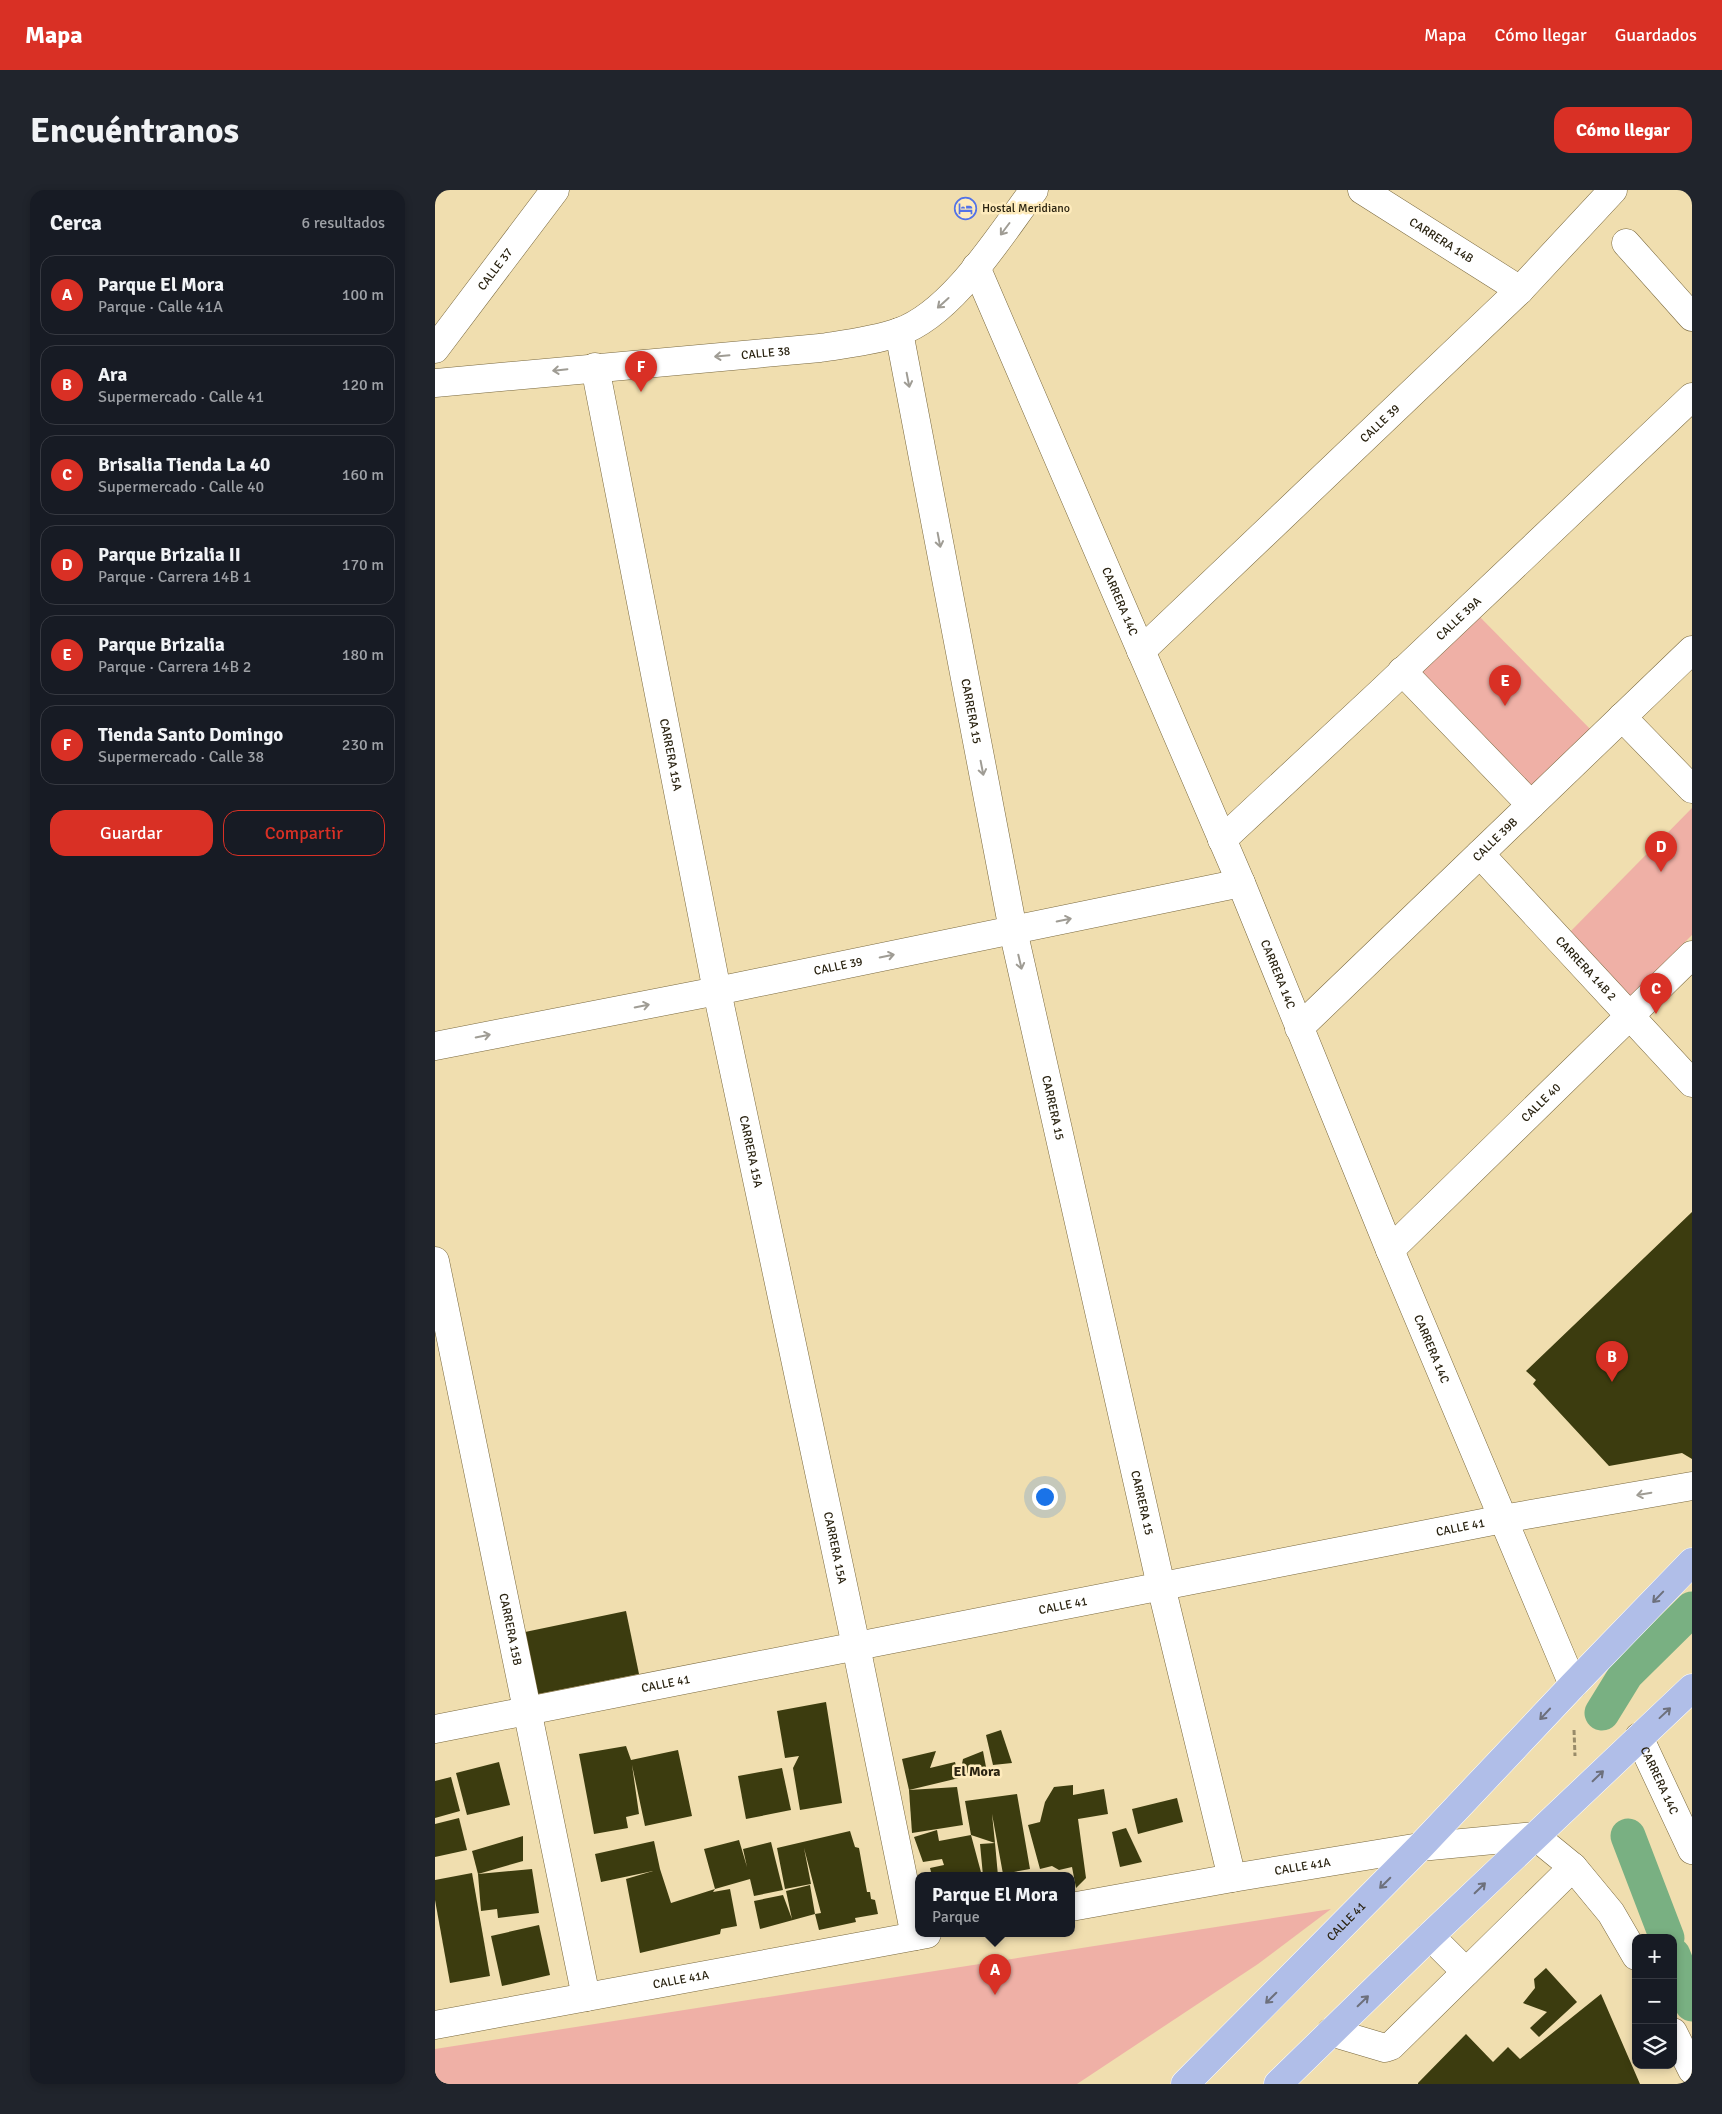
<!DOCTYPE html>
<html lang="es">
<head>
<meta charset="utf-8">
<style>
	:root { --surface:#171b24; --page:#20242c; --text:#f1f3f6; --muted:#9ea1a6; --line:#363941; --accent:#d93025 }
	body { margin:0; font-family:Signika,sans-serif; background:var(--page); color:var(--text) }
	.controls { position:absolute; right:15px; bottom:15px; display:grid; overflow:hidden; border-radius:10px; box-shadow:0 2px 8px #0003 }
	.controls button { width:45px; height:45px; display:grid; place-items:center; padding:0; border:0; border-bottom:1px solid var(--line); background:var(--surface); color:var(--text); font:25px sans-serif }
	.you { position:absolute; left:609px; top:1306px; width:18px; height:18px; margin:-12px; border:4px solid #fff; border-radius:50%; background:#1a73e8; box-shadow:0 0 0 8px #1a73e833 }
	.badge { display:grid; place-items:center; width:32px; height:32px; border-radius:50%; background:var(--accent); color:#fff; font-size:16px; font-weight:700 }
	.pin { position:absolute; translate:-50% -41px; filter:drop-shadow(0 1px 2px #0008) }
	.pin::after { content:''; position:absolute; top:26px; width:18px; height:15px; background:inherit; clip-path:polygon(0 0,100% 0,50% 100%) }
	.popup { position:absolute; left:480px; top:1682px; width:160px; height:65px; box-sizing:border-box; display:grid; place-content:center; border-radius:10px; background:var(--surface); filter:drop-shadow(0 1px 4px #0005); font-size:16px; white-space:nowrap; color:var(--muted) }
	.popup b { font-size:19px; color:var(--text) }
	.popup::after { content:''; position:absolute; left:50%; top:100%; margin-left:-10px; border:10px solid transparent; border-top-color:var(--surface) }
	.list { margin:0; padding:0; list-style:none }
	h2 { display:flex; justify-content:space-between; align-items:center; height:65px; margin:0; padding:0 20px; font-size:21px }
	h2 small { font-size:16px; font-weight:400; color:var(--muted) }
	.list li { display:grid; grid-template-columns:32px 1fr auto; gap:15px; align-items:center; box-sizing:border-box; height:80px; margin:0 10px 10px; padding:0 10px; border:1px solid var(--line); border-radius:15px }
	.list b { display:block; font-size:19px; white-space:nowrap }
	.list p { margin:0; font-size:16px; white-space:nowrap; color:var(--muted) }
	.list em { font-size:16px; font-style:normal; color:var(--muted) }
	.actions { display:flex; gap:10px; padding:15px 20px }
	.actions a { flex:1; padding:11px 0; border:1px solid var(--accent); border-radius:15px; text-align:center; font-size:18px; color:var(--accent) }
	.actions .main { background:var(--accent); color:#fff }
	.icon { flex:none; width:28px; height:28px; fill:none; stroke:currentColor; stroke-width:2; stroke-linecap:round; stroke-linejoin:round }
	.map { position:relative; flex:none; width:1257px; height:1894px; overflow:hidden; border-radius:15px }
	header { display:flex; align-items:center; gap:30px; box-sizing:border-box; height:70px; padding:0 25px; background:var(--accent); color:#fff }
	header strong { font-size:24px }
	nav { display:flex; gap:28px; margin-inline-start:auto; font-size:18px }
	.intro { display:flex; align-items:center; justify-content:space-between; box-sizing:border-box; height:120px; padding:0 30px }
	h1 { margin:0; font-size:35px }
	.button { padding:12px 22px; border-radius:15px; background:var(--accent); color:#fff; font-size:18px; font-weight:700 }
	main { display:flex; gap:30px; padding:0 30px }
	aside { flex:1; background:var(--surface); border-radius:15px; box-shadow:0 2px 8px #0003 }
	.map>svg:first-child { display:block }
</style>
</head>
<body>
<header>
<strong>Mapa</strong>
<nav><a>Mapa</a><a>Cómo llegar</a><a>Guardados</a></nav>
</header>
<div class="intro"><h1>Encuéntranos</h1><a class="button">Cómo llegar</a></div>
<main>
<aside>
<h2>Cerca<small>6 resultados</small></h2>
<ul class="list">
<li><span class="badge">A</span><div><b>Parque El Mora</b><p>Parque · Calle 41A</p></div><em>100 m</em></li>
<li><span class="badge">B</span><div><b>Ara</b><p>Supermercado · Calle 41</p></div><em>120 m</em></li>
<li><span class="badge">C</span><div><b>Brisalia Tienda La 40</b><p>Supermercado · Calle 40</p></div><em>160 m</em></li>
<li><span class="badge">D</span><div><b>Parque Brizalia II</b><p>Parque · Carrera 14B 1</p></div><em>170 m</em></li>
<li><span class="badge">E</span><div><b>Parque Brizalia</b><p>Parque · Carrera 14B 2</p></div><em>180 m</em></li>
<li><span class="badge">F</span><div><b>Tienda Santo Domingo</b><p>Supermercado · Calle 38</p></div><em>230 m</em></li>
</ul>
<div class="actions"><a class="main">Guardar</a><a>Compartir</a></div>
</aside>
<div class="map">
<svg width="1257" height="1894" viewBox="0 0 1257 1894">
	<rect width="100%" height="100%" fill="#f0deaf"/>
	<g fill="#efb0a6">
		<polygon points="1042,424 1161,545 1096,605 978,488"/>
		<polygon points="1257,618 1257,745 1192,810 1131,746"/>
		<polygon points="896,1719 823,1774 642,1894 0,1894 0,1859"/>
	</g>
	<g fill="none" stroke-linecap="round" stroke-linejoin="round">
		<g stroke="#79b082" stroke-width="35">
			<polyline points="1167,1523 1191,1484 1257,1419"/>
			<polyline points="1193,1646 1232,1748"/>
			<polyline points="1238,1765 1257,1814"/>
		</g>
	</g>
	<g fill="#3c3c0f">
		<polygon points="1257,1022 1257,1269 1247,1263 1174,1276 1098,1194 1101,1190 1091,1181"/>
		<polygon points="191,1421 204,1484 103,1504 90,1442"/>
		<polygon points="391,1512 407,1613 365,1620 358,1578 364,1566 350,1568 342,1521"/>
		<polygon points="566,1540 577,1573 558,1575 551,1545"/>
		<polygon points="191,1556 196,1570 243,1560 257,1626 210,1636 197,1575 204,1624 191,1627 193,1638 159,1644 144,1564"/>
		<polygon points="501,1561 495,1578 520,1572 524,1588 474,1600 467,1569"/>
		<polygon points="548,1561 551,1577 524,1588 528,1569"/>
		<polygon points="64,1572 75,1615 32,1625 21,1583"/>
		<polygon points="347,1578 356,1620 311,1629 303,1586"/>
		<polygon points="16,1587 25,1621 0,1628 0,1591"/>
		<polygon points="638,1595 638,1605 669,1599 673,1624 643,1629 651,1688 641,1698 637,1677 624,1680 617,1676 605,1679 593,1635 605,1632 610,1612 619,1597"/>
		<polygon points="522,1597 528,1635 477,1643 474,1600"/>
		<polygon points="582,1604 595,1679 568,1684 557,1624 560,1653 536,1645 547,1686 497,1686 495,1678 509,1675 507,1669 488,1672 479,1647 502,1640 504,1651 536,1645 530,1611"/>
		<polygon points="742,1608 748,1632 703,1644 697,1619"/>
		<polygon points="24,1628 32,1660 0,1667 0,1634"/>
		<polygon points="691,1638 707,1672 685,1677 677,1642"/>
		<polygon points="415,1641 420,1657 424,1658 432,1702 435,1702 436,1709 440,1710 443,1724 420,1728 421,1732 384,1740 380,1724 386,1723 369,1658 376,1694 350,1699 342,1658"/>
		<polygon points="88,1646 88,1671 43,1684 37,1661"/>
		<polygon points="304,1650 312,1677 308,1659 336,1652 348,1700 319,1706 315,1689 280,1699 278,1702 295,1699 302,1736 286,1739 285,1744 205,1763 191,1689 218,1681 166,1692 160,1664 219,1651 225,1679 236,1713 280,1699 269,1659"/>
		<polygon points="560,1653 563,1686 548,1686 545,1654"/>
		<polygon points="97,1679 104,1723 63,1728 62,1719 46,1721 43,1684"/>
		<polygon points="37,1683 55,1786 15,1793 0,1710 0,1690"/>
		<polygon points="375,1695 380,1724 325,1739 319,1711 348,1705 357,1729 351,1701"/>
		<polygon points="104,1735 115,1785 67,1796 56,1746"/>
		<polygon points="1111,1778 1142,1812 1104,1847 1095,1838 1112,1822 1088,1813 1100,1798 1099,1789"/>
		<polygon points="1166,1804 1205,1894 983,1894 983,1893 1031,1844 1058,1872 1073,1857 1085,1869"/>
	</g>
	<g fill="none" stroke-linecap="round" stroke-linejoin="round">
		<defs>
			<g id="minor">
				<path id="s1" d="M927,0L1085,100"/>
				<polyline points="1191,53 1257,127"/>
				<path id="s2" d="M541,77L806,693L955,1060L1138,1495"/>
				<path id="s3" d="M464,142L578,740L726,1396L797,1688"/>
				<path id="s4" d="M0,159L120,0"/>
				<path id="s5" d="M160,177L282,801L421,1456L480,1746"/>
				<path id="s6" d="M0,193L385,158C411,154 439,151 464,142C518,123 565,45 599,0"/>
				<path id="s7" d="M706,461L1085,100L1178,0"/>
				<polyline points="967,481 1096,615"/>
				<polyline points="1187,527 1257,599"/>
				<path id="s8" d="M787,650L946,502L1257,207"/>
				<path id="s9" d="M1045,664L1257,893"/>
				<path id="s10" d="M864,838L1257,460"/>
				<path id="s11" d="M0,856L282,801L806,693"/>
				<path id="s12" d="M955,1060L1257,765"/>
				<path id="s13" d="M0,1071L151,1807"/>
				<path id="s14" d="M0,1539L1068,1329L1257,1296"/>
				<path id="s15" d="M1204,1547L1257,1660"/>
				<path id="s16" d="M636,1717L797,1688L985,1657L1100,1646L1138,1677L1176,1723L1201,1766"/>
				<polyline points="995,1746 1031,1782"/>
				<path id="s17" d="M0,1835L492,1744"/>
				<polyline points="896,1842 950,1858 956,1856 1138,1677"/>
				<polyline points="1238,1842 1257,1880"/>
			</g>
			<g id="major">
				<path id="s18" d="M750,1894L985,1657L1138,1495L1257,1372"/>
				<polyline points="843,1894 995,1746 1257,1498"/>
			</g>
		</defs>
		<use href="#minor" stroke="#79683e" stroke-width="29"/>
		<use href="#major" stroke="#fff" stroke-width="29"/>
		<polyline stroke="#988b69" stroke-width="3" stroke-dasharray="5 2.5" stroke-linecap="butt" points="1139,1540 1140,1566"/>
		<use href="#minor" stroke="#fff" stroke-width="28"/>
		<use href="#major" stroke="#b0bee8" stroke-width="28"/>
	</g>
	<defs><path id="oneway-shaft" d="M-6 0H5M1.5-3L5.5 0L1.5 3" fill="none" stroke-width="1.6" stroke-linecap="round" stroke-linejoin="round" transform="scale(1.25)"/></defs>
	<g stroke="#9f9c94">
		<use href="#oneway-shaft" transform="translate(570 39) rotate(127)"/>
		<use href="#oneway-shaft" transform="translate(508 113) rotate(138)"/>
		<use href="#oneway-shaft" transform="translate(287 166) rotate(175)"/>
		<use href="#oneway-shaft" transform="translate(125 180) rotate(174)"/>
		<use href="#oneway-shaft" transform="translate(473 190) rotate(79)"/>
		<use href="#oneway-shaft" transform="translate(504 350) rotate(79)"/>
		<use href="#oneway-shaft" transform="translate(547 578) rotate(79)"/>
		<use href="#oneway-shaft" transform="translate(629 730) rotate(-12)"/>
		<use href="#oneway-shaft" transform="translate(452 766) rotate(-12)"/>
		<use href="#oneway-shaft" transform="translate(585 772) rotate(77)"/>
		<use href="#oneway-shaft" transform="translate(207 816) rotate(-11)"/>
		<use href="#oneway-shaft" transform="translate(48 846) rotate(-11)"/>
		<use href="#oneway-shaft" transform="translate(1209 1304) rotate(170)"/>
	</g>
	<g stroke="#6d707c">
		<use href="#oneway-shaft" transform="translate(1223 1407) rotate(134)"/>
		<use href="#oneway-shaft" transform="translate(1230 1523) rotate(-43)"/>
		<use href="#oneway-shaft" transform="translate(1110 1524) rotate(133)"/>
		<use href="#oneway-shaft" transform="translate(1163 1586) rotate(-44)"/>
		<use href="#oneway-shaft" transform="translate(950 1693) rotate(135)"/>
		<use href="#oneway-shaft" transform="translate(1045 1698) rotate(-44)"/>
		<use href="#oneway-shaft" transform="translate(836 1808) rotate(135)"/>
		<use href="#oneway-shaft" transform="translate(928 1811) rotate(-44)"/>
	</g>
	<defs>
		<symbol id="hotel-ring" viewBox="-11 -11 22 22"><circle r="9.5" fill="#feebbc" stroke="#5373e7" stroke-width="1.5"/><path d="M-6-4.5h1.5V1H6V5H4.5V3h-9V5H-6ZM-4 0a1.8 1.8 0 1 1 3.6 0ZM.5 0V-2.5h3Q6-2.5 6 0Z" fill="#5373e7"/></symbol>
	</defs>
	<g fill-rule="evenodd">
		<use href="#hotel-ring" x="518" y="6" width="25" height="25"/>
	</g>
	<g text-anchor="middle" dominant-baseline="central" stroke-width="5" stroke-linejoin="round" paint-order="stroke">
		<g font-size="12" fill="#2a2311" stroke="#feebbc" text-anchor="start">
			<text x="547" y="18">Hostal Meridiano</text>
		</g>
		<g font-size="12" fill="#2a2311" stroke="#feebbc">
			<text stroke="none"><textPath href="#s1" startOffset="94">CARRERA 14B</textPath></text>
			<text stroke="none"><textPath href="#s4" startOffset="100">CALLE 37</textPath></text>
			<text stroke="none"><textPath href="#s6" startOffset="332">CALLE 38</textPath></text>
			<text stroke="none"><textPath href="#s7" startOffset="330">CALLE 39</textPath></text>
			<text stroke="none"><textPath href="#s2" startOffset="364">CARRERA 14C</textPath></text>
			<text stroke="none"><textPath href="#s8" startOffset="324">CALLE 39A</textPath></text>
			<text stroke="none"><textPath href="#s3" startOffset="386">CARRERA 15</textPath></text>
			<text stroke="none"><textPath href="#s5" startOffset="395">CARRERA 15A</textPath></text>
			<text stroke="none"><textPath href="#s10" startOffset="272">CALLE 39B</textPath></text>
			<text stroke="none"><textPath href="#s11" startOffset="411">CALLE 39</textPath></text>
			<text stroke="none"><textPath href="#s9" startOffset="156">CARRERA 14B 2</textPath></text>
			<text stroke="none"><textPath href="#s2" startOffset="769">CARRERA 14C</textPath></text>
			<text stroke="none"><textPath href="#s12" startOffset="211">CALLE 40</textPath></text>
			<text stroke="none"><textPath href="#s3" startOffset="791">CARRERA 15</textPath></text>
			<text stroke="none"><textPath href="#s5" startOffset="800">CARRERA 15A</textPath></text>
			<text stroke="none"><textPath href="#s2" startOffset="1174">CARRERA 14C</textPath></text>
			<text stroke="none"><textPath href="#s3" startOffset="1196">CARRERA 15</textPath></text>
			<text stroke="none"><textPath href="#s14" startOffset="1045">CALLE 41</textPath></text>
			<text stroke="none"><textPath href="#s5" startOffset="1205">CARRERA 15A</textPath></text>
			<text stroke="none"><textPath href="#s14" startOffset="640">CALLE 41</textPath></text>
			<text stroke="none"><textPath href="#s13" startOffset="376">CARRERA 15B</textPath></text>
			<text stroke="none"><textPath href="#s14" startOffset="235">CALLE 41</textPath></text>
			<text stroke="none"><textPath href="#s15" startOffset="48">CARRERA 14C</textPath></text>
			<text stroke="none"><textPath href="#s16" startOffset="235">CALLE 41A</textPath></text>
			<text stroke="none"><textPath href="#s18" startOffset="229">CALLE 41</textPath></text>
			<text stroke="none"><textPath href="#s17" startOffset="250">CALLE 41A</textPath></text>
		</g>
		<g font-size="14" font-weight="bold" fill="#2a2311" stroke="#feebbc">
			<text x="542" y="1581">El Mora</text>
		</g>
	</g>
</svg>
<div class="controls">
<button>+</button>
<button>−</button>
<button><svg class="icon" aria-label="layers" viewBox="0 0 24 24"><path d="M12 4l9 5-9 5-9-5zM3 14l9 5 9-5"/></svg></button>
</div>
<div class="you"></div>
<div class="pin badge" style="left:560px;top:1805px">A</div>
<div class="popup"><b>Parque El Mora</b>Parque</div>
<div class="pin badge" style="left:1177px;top:1192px">B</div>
<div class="pin badge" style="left:1221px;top:824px">C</div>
<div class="pin badge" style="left:1226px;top:682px">D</div>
<div class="pin badge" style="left:1070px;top:516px">E</div>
<div class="pin badge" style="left:206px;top:202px">F</div>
</div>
</main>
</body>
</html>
